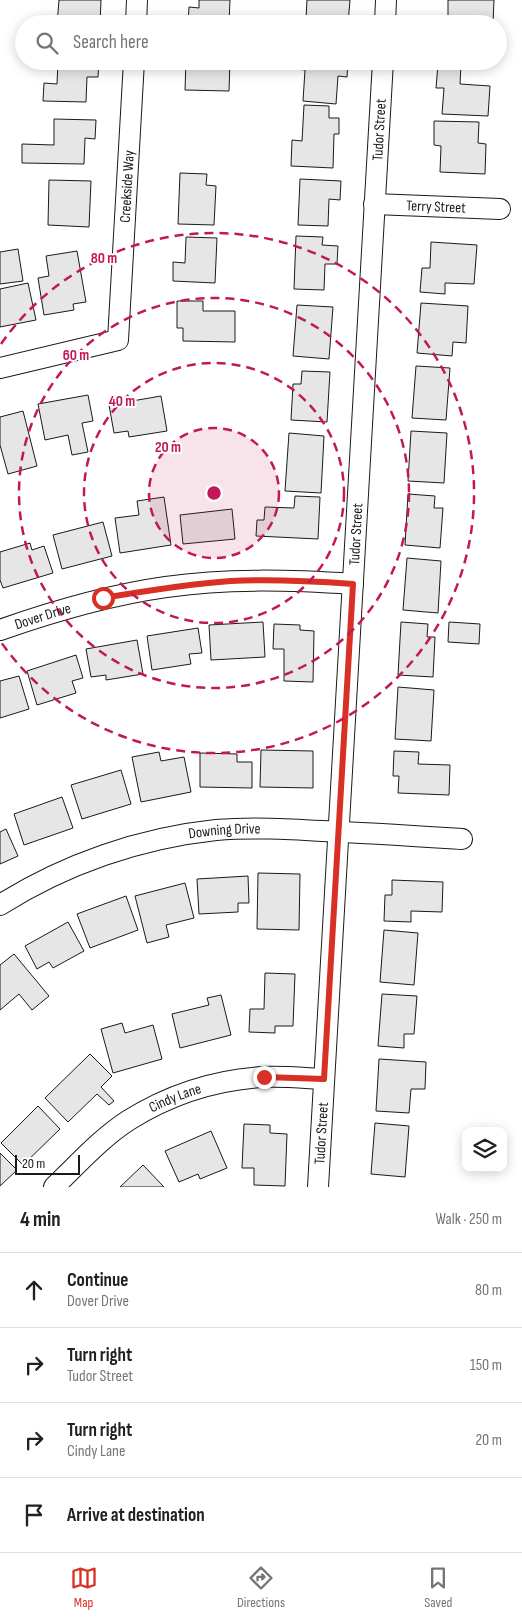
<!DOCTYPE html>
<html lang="en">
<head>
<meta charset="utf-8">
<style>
	:root { --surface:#fff; --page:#f6f6f6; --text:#202124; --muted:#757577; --line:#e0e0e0; --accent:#d93025 }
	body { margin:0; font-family:"Sofia Sans Condensed",sans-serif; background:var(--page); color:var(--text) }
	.controls { position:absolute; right:15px; bottom:15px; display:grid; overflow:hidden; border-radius:10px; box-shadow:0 2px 12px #0003 }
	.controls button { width:45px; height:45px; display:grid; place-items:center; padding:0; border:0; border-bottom:1px solid var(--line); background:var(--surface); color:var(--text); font:25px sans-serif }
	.scale { position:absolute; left:15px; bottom:12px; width:65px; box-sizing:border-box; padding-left:5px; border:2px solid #1a1a1a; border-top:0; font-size:14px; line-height:18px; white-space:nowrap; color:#1a1a1a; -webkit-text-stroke:4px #fff; paint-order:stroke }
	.stop { position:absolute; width:15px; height:15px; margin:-11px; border:4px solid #d93025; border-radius:50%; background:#fff }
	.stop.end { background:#d93025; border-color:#fff; box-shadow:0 1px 5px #0008 }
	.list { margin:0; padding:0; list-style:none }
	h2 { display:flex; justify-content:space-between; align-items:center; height:65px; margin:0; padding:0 20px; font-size:21px }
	h2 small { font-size:16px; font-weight:400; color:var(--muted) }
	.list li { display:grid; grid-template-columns:32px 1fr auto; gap:15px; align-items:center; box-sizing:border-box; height:75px; padding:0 20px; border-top:1px solid var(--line) }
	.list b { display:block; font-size:19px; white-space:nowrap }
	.list p { margin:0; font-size:16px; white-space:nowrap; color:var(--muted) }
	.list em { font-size:16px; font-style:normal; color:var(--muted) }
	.icon { flex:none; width:28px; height:28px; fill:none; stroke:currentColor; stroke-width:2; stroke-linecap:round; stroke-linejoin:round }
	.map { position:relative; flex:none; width:522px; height:1187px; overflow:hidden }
	.search { position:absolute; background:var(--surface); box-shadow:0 2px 12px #0003; left:15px; right:15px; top:15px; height:55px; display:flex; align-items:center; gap:12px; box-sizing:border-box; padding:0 18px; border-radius:28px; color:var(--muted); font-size:19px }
	.sheet { height:365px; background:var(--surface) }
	nav { display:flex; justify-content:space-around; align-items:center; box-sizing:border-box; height:70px; border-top:1px solid var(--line); background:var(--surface); font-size:14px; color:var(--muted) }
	nav a { display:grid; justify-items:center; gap:2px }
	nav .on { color:var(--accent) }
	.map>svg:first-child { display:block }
</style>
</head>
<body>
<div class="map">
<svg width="522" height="1187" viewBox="0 0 522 1187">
	<rect width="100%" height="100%" fill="#fff"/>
	<g fill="#e6e6e6" stroke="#1a1a1a">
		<polygon points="59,0 101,0 100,24 57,24"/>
		<polygon points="199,0 230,0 229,24 188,24 189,7 199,8"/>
		<polygon points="307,0 350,0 348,24 323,24 323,20 306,18"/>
		<polygon points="448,0 494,0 493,24 440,24 440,20 448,20"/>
		<polygon points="58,61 99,61 98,77 87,77 86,102 43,101 44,83 57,84"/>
		<polygon points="186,61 230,61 229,91 185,90"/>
		<polygon points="296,61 348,61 347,77 338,76 336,104 303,101 305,70 295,69"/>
		<polygon points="438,64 461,65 460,84 490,86 488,116 442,114 444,88 436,88"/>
		<polygon points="304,105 329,106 329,118 339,118 339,134 334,134 333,168 291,166 292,140 302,141"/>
		<polygon points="54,119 96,120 95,139 85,138 84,164 22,163 22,144 54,145"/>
		<polygon points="434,121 479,122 478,143 486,144 485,174 440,172 441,146 434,145"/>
		<polygon points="180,173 207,174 206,185 216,186 214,225 178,224"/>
		<polygon points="300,179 341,181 340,200 329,199 328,226 298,225"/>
		<polygon points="49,180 91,181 89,227 48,225"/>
		<polygon points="296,236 323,237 322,245 338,246 337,264 325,264 324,290 294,289"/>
		<polygon points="186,237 217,238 215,283 173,281 173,262 185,263"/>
		<polygon points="431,242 477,245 474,284 445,283 445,294 420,292 422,268 430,268"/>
		<polygon points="18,249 23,281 0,284 0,252"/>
		<polygon points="77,251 86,302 73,304 74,310 44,315 38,278 49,276 46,256"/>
		<polygon points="28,283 36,320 0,327 0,289"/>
		<polygon points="177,301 203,301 203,311 235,311 235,342 183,341 183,328 177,328"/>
		<polygon points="421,303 468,306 466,343 453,342 452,356 417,353"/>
		<polygon points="297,305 333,307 329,359 293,356"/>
		<polygon points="416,366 450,368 446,420 412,418"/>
		<polygon points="302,371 330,372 327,422 291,420 293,384 301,384"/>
		<polygon points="88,395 93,421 82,423 88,452 72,455 68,435 45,440 38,404"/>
		<polygon points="161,396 167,431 129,437 128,431 114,433 109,405"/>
		<polygon points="23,411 37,466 8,474 0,445 0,417"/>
		<polygon points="411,431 447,433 444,483 408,481"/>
		<polygon points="289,433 324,436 321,493 285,491"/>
		<polygon points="408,494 435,496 434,508 443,508 440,548 405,545"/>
		<polygon points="295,496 320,497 318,539 256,536 257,520 264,520 265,507 294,508"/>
		<polygon points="164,497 171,545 120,553 115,518 139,515 137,501"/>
		<polygon points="232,509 235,539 183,544 180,515"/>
		<polygon points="103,522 112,556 62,569 53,535"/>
		<polygon points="30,543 32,550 44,546 53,573 3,588 0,580 0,552"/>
		<polygon points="407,558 441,561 438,613 403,610"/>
		<polygon points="263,622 265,657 211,660 209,625"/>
		<polygon points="401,622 428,624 427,637 435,637 433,677 398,675"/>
		<polygon points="449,622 480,624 479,644 448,642"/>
		<polygon points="274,624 300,625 300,630 314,631 313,682 284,681 284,649 273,649"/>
		<polygon points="198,628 202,653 189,654 191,664 152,670 147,636"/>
		<polygon points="137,640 143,674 106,680 106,675 91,677 86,649"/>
		<polygon points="76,655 83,678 72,681 76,693 37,705 27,671"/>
		<polygon points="19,676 29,709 0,718 0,681"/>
		<polygon points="398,687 434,690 431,741 395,739"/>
		<polygon points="261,750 313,751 313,788 260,787"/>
		<polygon points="394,751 419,752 418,764 450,765 449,795 398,793 399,776 393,776"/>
		<polygon points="159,752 161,761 184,757 191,792 141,802 132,757"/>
		<polygon points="200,753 237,754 237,762 252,762 252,788 200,787"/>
		<polygon points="121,770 131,804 82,819 71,785"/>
		<polygon points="62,797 73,828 24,845 14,814"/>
		<polygon points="6,829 18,856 0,864 0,832"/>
		<polygon points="258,873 300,874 299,930 257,929"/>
		<polygon points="248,876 249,903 238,903 238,912 199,914 197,879"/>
		<polygon points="392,880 443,882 442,912 411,911 411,922 384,921 385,895 392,895"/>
		<polygon points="185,883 194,918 166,925 169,937 147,943 135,896"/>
		<polygon points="126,896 138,930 90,948 77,914"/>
		<polygon points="68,922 84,951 53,968 49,962 37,969 25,946"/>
		<polygon points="384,930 418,933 414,985 380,982"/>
		<polygon points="14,954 49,996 32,1010 19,994 0,1010 0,965"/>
		<polygon points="265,973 295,974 293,1026 275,1026 275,1033 249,1032 250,1009 264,1009"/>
		<polygon points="382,994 417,996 414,1034 404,1034 404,1048 378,1046"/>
		<polygon points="221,995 231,1035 180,1048 172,1014 209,1005 207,998"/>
		<polygon points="122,1023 125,1033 153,1025 162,1059 113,1073 101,1029"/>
		<polygon points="90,1054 112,1076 101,1087 114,1101 109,1105 97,1094 68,1122 45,1098"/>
		<polygon points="379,1059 426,1062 425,1089 411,1089 409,1113 376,1111"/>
		<polygon points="38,1106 60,1129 23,1165 1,1143"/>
		<polygon points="375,1123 409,1126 405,1177 371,1174"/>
		<polygon points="244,1124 270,1125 270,1133 287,1134 285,1186 254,1185 254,1168 242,1168"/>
		<polygon points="211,1131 227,1168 200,1179 198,1174 179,1182 165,1151"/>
		<polygon points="0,1153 17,1170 0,1186"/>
		<polygon points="143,1165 164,1187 120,1187"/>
	</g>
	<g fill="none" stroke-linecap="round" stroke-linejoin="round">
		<defs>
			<g id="minor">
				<polyline points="136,24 137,0"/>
				<polyline points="385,24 386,0"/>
				<path id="s1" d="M374,204L500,209"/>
				<path id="s2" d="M0,368L118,340L134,61"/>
				<path id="s3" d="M0,630C54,611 109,595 166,587C228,578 291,580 353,584"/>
				<path id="s4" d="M0,905C65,864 140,838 216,830C251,827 287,829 322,831C369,833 415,836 462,839"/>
				<path id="s5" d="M54,1187C78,1164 101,1138 129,1120C169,1095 215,1080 262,1077C283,1076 304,1078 324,1079"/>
				<path id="s6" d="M318,1187L383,61"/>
			</g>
		</defs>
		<use href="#minor" stroke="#1a1a1a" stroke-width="22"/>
		<use href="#minor" stroke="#fff" stroke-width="20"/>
	</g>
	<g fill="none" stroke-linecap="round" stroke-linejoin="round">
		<path stroke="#d93025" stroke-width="6" d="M103,598C145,591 188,584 231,581C271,579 312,581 353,584L324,1079L264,1077"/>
	</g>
	<circle cx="214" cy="493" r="65" fill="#c2185b" fill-opacity=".12"/>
	<g fill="none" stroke="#c2185b" stroke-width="2.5" stroke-dasharray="9 6">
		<circle cx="214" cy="493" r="65"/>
		<circle cx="214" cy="493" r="130"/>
		<circle cx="214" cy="493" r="195"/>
		<path d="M1 344A260 260 0 1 1 1 642"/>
	</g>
	<g text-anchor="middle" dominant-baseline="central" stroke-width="4" stroke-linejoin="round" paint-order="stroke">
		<g font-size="15" fill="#1a1a1a" stroke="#fff">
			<text stroke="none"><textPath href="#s6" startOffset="1059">Tudor Street</textPath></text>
			<text stroke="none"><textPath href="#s2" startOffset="275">Creekside Way</textPath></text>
			<text stroke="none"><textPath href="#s1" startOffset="62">Terry Street</textPath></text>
			<text stroke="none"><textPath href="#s6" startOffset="654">Tudor Street</textPath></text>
			<text stroke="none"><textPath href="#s3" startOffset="45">Dover Drive</textPath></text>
			<text stroke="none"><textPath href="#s4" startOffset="239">Downing Drive</textPath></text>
			<text stroke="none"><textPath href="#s5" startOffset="152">Cindy Lane</textPath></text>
			<text stroke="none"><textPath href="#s6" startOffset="54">Tudor Street</textPath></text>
		</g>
	</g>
	<circle cx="214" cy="493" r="8" fill="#c2185b" stroke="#fff" stroke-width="2.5"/>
	<g font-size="15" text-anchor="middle" font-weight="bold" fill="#c2185b" stroke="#fff" stroke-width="4" stroke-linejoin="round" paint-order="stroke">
		<text x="104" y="263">80 m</text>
		<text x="76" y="360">60 m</text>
		<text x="122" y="406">40 m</text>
		<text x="168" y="452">20 m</text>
	</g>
</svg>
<div class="controls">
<button><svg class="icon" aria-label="layers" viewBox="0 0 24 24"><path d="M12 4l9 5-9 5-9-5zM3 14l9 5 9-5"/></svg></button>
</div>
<div class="scale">20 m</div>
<div class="stop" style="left:103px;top:598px"></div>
<div class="stop end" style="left:264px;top:1077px"></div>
<div class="search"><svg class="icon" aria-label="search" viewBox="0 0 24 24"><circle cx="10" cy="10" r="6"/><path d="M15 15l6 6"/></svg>Search here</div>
</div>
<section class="sheet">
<h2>4 min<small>Walk · 250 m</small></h2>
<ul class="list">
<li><svg class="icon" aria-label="ahead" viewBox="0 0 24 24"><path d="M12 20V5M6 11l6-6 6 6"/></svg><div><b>Continue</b><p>Dover Drive</p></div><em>80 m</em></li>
<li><svg class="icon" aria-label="right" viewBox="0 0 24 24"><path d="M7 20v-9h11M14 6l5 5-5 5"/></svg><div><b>Turn right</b><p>Tudor Street</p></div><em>150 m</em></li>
<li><svg class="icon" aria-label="right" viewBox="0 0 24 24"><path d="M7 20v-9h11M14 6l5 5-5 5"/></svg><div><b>Turn right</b><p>Cindy Lane</p></div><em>20 m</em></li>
<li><svg class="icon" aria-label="arrive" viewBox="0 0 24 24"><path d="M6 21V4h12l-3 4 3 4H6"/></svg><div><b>Arrive at destination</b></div></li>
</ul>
</section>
<nav>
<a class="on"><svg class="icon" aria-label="map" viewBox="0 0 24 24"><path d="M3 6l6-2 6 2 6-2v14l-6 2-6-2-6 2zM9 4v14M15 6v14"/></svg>Map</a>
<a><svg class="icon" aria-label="directions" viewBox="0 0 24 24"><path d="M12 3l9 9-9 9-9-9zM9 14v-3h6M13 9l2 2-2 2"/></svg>Directions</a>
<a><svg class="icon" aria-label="saved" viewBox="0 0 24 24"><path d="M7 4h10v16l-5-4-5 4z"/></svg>Saved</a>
</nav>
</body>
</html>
